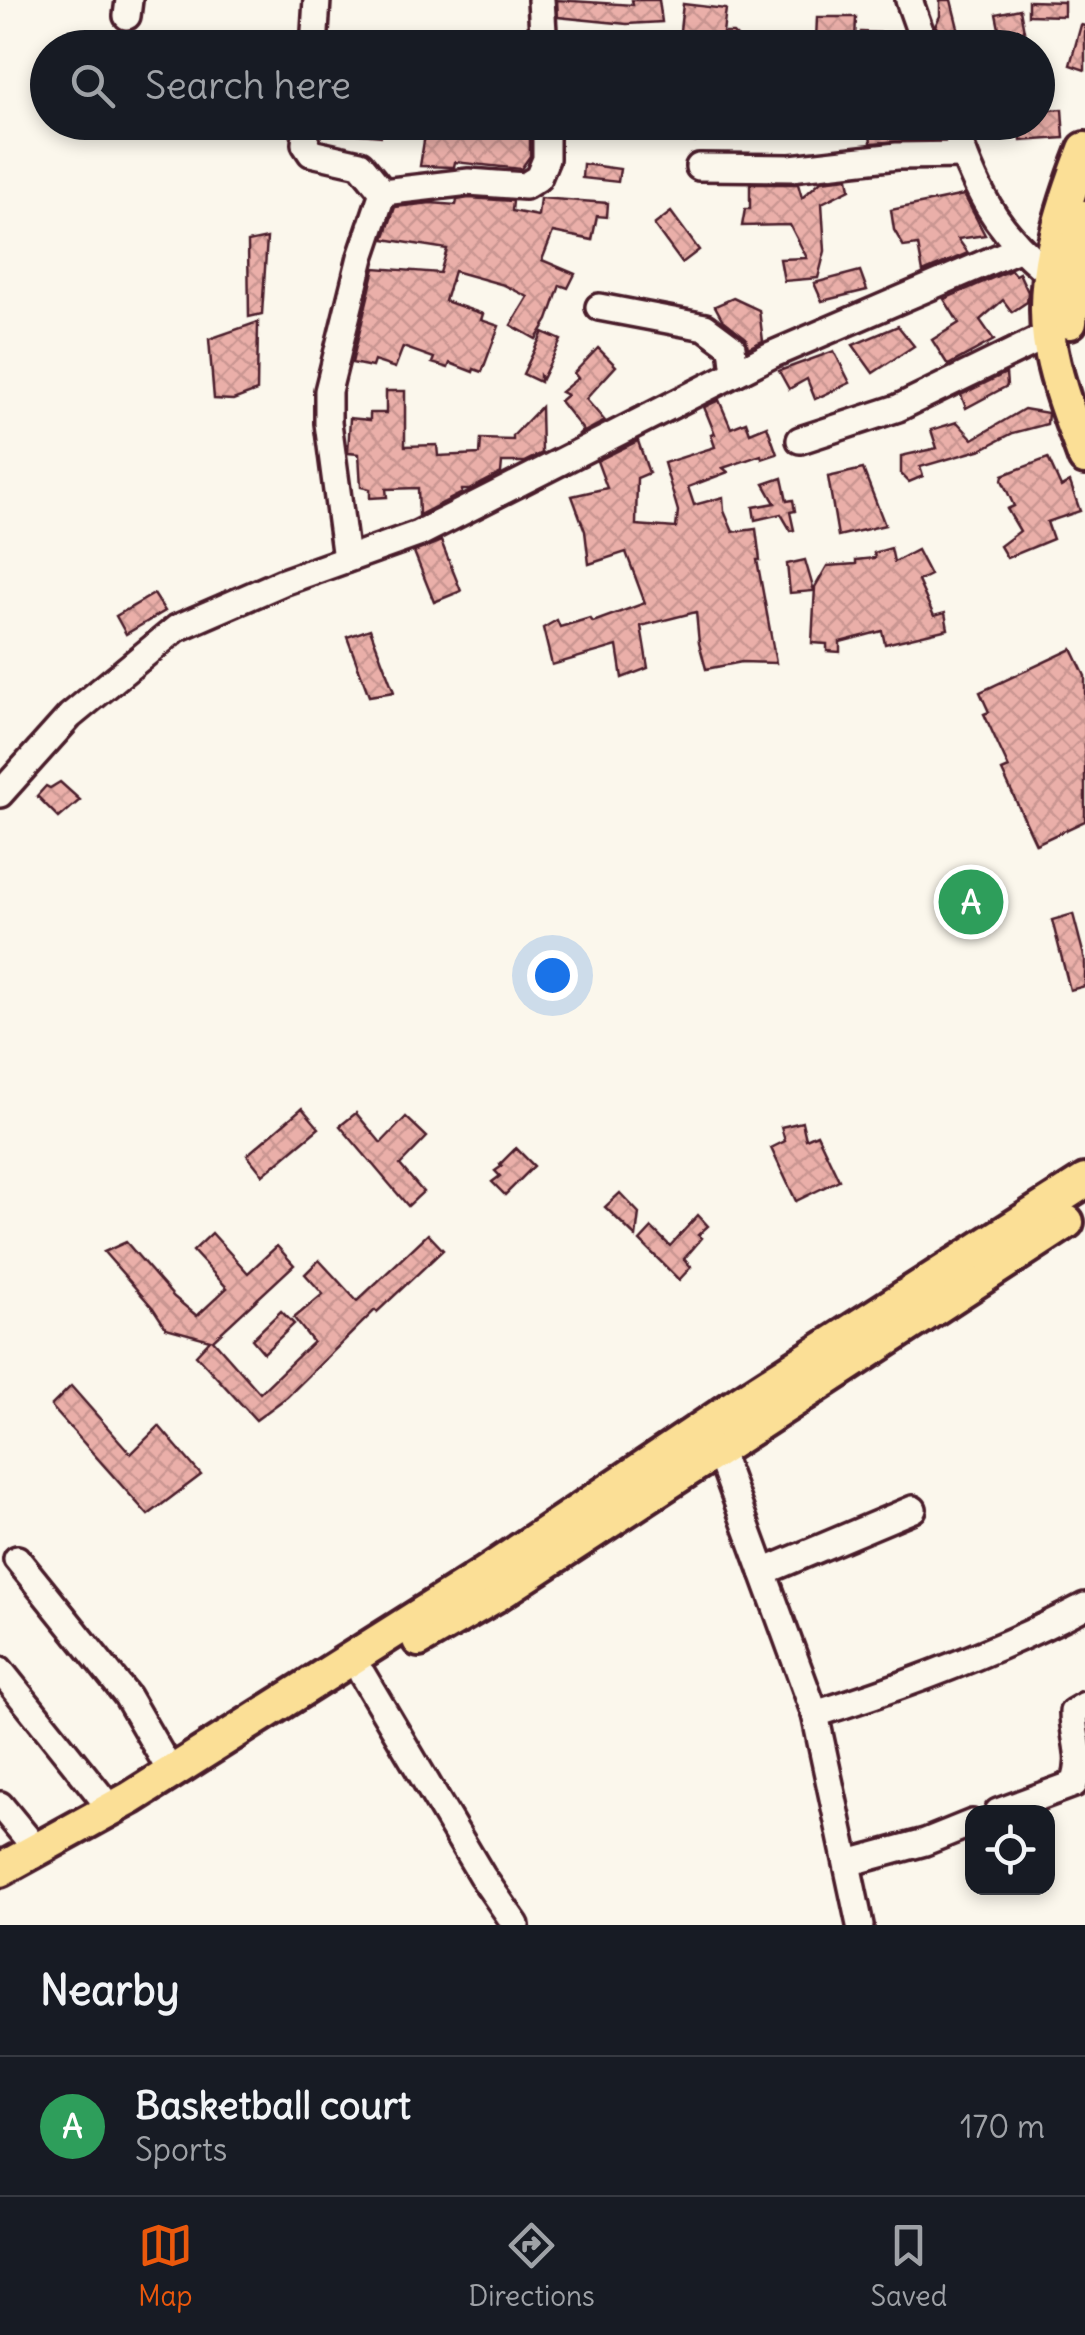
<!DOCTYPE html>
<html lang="en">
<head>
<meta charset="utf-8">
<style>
	:root { --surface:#171b24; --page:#20242c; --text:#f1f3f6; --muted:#9ea1a6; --line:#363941; --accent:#ea580c }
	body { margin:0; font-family:Delius,sans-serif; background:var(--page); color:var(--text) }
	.controls { position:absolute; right:30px; bottom:30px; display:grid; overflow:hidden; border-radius:20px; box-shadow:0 5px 15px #0003 }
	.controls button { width:90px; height:90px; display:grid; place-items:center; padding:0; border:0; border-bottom:2px solid var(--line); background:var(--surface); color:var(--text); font:50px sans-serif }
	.you { position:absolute; left:552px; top:975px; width:35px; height:35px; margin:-25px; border:8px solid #fff; border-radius:50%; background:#1a73e8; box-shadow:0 0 0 15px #1a73e833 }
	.badge { display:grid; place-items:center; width:65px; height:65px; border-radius:50%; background:var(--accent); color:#fff; font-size:32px; font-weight:700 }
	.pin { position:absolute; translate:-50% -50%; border:5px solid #fff; box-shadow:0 2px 10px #0006 }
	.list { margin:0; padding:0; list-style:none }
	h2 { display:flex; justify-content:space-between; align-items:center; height:130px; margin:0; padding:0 40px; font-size:42px }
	h2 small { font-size:32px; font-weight:400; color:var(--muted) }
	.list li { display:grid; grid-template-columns:65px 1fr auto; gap:30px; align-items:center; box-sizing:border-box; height:140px; padding:0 40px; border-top:2px solid var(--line) }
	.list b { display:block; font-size:38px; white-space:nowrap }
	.list p { margin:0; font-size:32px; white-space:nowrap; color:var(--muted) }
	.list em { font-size:32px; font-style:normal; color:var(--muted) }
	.icon { flex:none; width:55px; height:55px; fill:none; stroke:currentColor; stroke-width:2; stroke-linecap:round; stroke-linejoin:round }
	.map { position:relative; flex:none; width:1085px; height:1925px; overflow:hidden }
	.search { position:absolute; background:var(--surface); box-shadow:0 5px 15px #0003; left:30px; right:30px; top:30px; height:110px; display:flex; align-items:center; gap:25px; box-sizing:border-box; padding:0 35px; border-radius:55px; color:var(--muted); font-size:38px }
	.sheet { height:270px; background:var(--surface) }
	nav { display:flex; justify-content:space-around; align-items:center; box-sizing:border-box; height:140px; border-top:2px solid var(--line); background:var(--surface); font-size:28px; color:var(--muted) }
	nav a { display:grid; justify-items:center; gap:5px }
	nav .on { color:var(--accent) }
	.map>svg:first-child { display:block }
</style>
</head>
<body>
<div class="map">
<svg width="1085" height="1925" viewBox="0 0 1085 1925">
	<defs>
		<pattern id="building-cross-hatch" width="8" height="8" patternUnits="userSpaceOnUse" patternTransform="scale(2.5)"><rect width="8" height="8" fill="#eaafa9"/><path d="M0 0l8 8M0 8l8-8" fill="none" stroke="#ca9692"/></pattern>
	</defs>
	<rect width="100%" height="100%" fill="#fbf7ec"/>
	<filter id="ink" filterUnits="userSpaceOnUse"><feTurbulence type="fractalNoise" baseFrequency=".01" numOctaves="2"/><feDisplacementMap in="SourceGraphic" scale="20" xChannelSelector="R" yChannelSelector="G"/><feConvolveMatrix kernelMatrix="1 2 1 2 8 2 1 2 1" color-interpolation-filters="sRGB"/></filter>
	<g filter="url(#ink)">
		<g fill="url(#building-cross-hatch)" stroke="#4a1f2b" stroke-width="2.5">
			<polygon points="557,0 633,5 632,0 659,0 662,22 627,24 558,17"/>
			<polygon points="940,0 951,0 963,48 945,48 942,33 935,26 940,16"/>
			<polygon points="1028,1 1064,2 1064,16 1028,15"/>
			<polygon points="683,4 726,9 723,33 733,33 748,48 678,48"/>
			<polygon points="1020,9 1027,48 1003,48 996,14"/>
			<polygon points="817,17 856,17 855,42 816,41"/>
			<polygon points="1081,25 1085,26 1085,70 1070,65"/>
			<polygon points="861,32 904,34 909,48 860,48"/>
			<polygon points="404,33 443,43 442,48 400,48"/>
			<polygon points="1062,109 1064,138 1021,141 1020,133 985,141 981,122 1038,122 1038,111"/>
			<polygon points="339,122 383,122 381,136 338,132"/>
			<polygon points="427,122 530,122 530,156 521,169 455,162 454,167 420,166"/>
			<polygon points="639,122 697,122 695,142 637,134"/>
			<polygon points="869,122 936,122 941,139 871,143"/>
			<polygon points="583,164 620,169 618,182 582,178"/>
			<polygon points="848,178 850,189 822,203 825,251 818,278 784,281 780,259 807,258 790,225 742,226 745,209 750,209 750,184 798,184 802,198 821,181"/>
			<polygon points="964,195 985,235 958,239 968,253 923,272 918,245 904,247 894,230 891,210"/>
			<polygon points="469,198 513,201 512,211 538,216 540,198 608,203 607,217 597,216 592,240 553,232 542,260 575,274 568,288 560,285 548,320 536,339 511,325 528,297 504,285 454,271 445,301 483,314 481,320 499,326 482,372 474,369 473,372 450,363 448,368 432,363 434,358 403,347 395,368 374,361 372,367 352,363 375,268 440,273 447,249 384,239 395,207 431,203 456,205 457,200"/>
			<polygon points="671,212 699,250 682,263 654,225"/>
			<polygon points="267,238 262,314 249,317 248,242"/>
			<polygon points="1011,270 1015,275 1019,273 1028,292 1027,302 1012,312 1003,300 980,320 994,340 948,365 932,340 959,323 944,299"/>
			<polygon points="860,271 867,290 822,301 814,283"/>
			<polygon points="733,298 759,310 763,341 748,348 746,338 722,319 715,306"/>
			<polygon points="258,322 257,391 233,400 214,399 209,339"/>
			<polygon points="898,326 914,346 873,373 853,345"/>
			<polygon points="543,332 561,340 542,379 540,376 540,382 523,374"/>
			<polygon points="598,348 616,366 586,399 605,421 578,435 583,430 560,401 567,395 561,392 578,378 574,373"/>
			<polygon points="834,351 850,383 815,399 807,379 789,389 779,371"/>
			<polygon points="1006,373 1007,386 966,408 961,395"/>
			<polygon points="386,391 405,391 405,446 437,445 438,456 480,454 481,439 513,440 513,436 541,407 542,453 524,462 502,462 501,473 469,490 462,490 462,493 419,515 418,488 386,489 387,497 370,498 370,489 361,487 359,454 348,453 350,418 370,420 370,413 386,413"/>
			<polygon points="719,400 731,428 746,422 750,433 767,426 777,454 762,459 761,455 723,468 728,472 688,487 694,505 723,497 724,511 733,532 756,529 760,560 757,560 776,663 742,662 706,669 699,643 696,612 641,626 648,668 622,678 617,646 552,665 543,628 557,620 560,627 590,618 593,622 645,603 626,552 589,564 585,531 572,496 607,488 597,461 638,441 649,473 637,478 636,525 676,528 678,511 664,463 715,447 711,435 715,434 704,407"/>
			<polygon points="1024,409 1048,413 1047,424 1013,433 982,449 920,467 923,476 909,482 901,474 901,456 937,448 931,430 957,422 973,439"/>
			<polygon points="1048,458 1061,487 1070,482 1080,511 1047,522 1053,539 1007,558 1000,546 1020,531 1007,509 1014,506 1002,480 1003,475"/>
			<polygon points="863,469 885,525 838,536 828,477"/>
			<polygon points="782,478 787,501 793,500 795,511 790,512 794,530 791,531 781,514 755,520 753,507 775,503 764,484"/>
			<polygon points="441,541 461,591 434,602 414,552"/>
			<polygon points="891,548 894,562 917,550 930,575 918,581 934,616 945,613 948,629 885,644 882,631 840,642 840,652 827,651 827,644 812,643 815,587 827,566 856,564 856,560 875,558 874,553"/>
			<polygon points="805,560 814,591 790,593 787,564"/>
			<polygon points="154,594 165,611 126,634 116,616"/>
			<polygon points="370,629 394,692 369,696 347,637"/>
			<polygon points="1072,649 1085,676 1085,821 1036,844 1002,771 1009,768 984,714 989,712 980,692"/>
			<polygon points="60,782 80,800 59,818 37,796 46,786 50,788"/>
			<polygon points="1073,914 1085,960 1085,986 1070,990 1052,920"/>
			<polygon points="302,1108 319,1128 263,1175 247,1155"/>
			<polygon points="356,1113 381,1143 406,1117 427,1137 400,1165 423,1192 408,1206 340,1126"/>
			<polygon points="802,1122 806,1139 817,1134 839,1180 796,1201 771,1148 785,1141 781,1127"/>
			<polygon points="516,1148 534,1166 505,1195 492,1182 500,1176 495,1171 502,1166 500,1164"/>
			<polygon points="620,1193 639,1213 636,1237 605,1207"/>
			<polygon points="698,1215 708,1226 698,1235 702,1238 684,1259 691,1267 679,1280 640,1241 652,1228 670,1246"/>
			<polygon points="212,1233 248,1273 277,1246 294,1265 213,1340 260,1393 313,1342 294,1318 323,1294 305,1274 319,1260 357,1301 428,1234 443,1250 377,1312 375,1310 287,1397 256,1420 196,1355 210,1340 166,1328 153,1308 104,1252 126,1242 174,1297 197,1316 227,1288 193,1251"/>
			<polygon points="281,1311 294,1324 264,1353 252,1339"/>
			<polygon points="71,1386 131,1454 159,1426 201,1475 148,1515 51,1406"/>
		</g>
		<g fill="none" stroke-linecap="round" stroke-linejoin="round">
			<defs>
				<g id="minor">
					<polyline points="541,0 544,48"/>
					<polyline points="909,0 926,48"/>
					<polyline points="127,16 129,0"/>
					<polyline points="314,48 317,0"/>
					<polyline points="307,122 305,144 311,153 360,164 383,192 469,182 525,186 538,178 546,159 546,122"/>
					<path d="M952,122C977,191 992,228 1050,274"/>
					<polyline points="699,167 791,168 897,156 964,155"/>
					<polyline points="599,307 705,327 732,347 735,373"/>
					<polyline points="800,440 898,408 1048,335"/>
					<polyline points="346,559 328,423 328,391 361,257 383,192"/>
					<polyline points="0,794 70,716 177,628 283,582 418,534 771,355 1018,249"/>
					<polyline points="718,1449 815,1714 860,1925"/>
					<polyline points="17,1559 127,1696 171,1772"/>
					<polyline points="763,1572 913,1509"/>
					<polyline points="0,1670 111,1809"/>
					<polyline points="362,1674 482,1876 516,1925"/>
					<path d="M815,1714C908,1685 999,1651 1085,1606"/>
					<polyline points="0,1805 37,1850"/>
					<path d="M998,1812L1074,1784C1085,1757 1073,1740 1073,1712L1085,1705"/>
					<polyline points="848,1863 925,1842 972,1823"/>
				</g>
				<g id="major">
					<path d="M1085,149C1062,208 1040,275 1049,339C1055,380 1071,419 1085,458"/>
					<polyline points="1070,322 1080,231 1084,217"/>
					<polyline points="419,1640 495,1596 1067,1222"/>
					<polyline points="0,1870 131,1798 483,1575 742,1401 1085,1181"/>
				</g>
			</defs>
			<use href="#minor" stroke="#4a1f2b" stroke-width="32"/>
			<use href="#major" stroke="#4a1f2b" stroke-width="40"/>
			<use href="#minor" stroke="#fbf7ec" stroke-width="25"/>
			<use href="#major" stroke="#fbdf96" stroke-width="32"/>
		</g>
	</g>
</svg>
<div class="controls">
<button><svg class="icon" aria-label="locate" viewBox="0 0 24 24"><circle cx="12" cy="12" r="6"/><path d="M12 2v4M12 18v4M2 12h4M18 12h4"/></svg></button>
</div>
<div class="you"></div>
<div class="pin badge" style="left:971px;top:902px;background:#2e9e5b">A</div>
<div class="search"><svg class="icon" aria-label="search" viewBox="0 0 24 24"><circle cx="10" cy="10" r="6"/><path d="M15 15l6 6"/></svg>Search here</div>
</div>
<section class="sheet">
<h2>Nearby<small></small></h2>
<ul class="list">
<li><span class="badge" style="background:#2e9e5b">A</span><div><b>Basketball court</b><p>Sports</p></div><em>170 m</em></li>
</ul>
</section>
<nav>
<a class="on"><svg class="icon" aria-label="map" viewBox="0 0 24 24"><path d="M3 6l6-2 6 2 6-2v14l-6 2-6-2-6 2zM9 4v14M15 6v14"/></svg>Map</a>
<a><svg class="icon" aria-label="directions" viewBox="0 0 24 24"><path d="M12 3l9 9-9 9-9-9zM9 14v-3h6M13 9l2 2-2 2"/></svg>Directions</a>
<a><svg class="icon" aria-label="saved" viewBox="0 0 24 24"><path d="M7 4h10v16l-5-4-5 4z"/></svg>Saved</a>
</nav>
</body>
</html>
